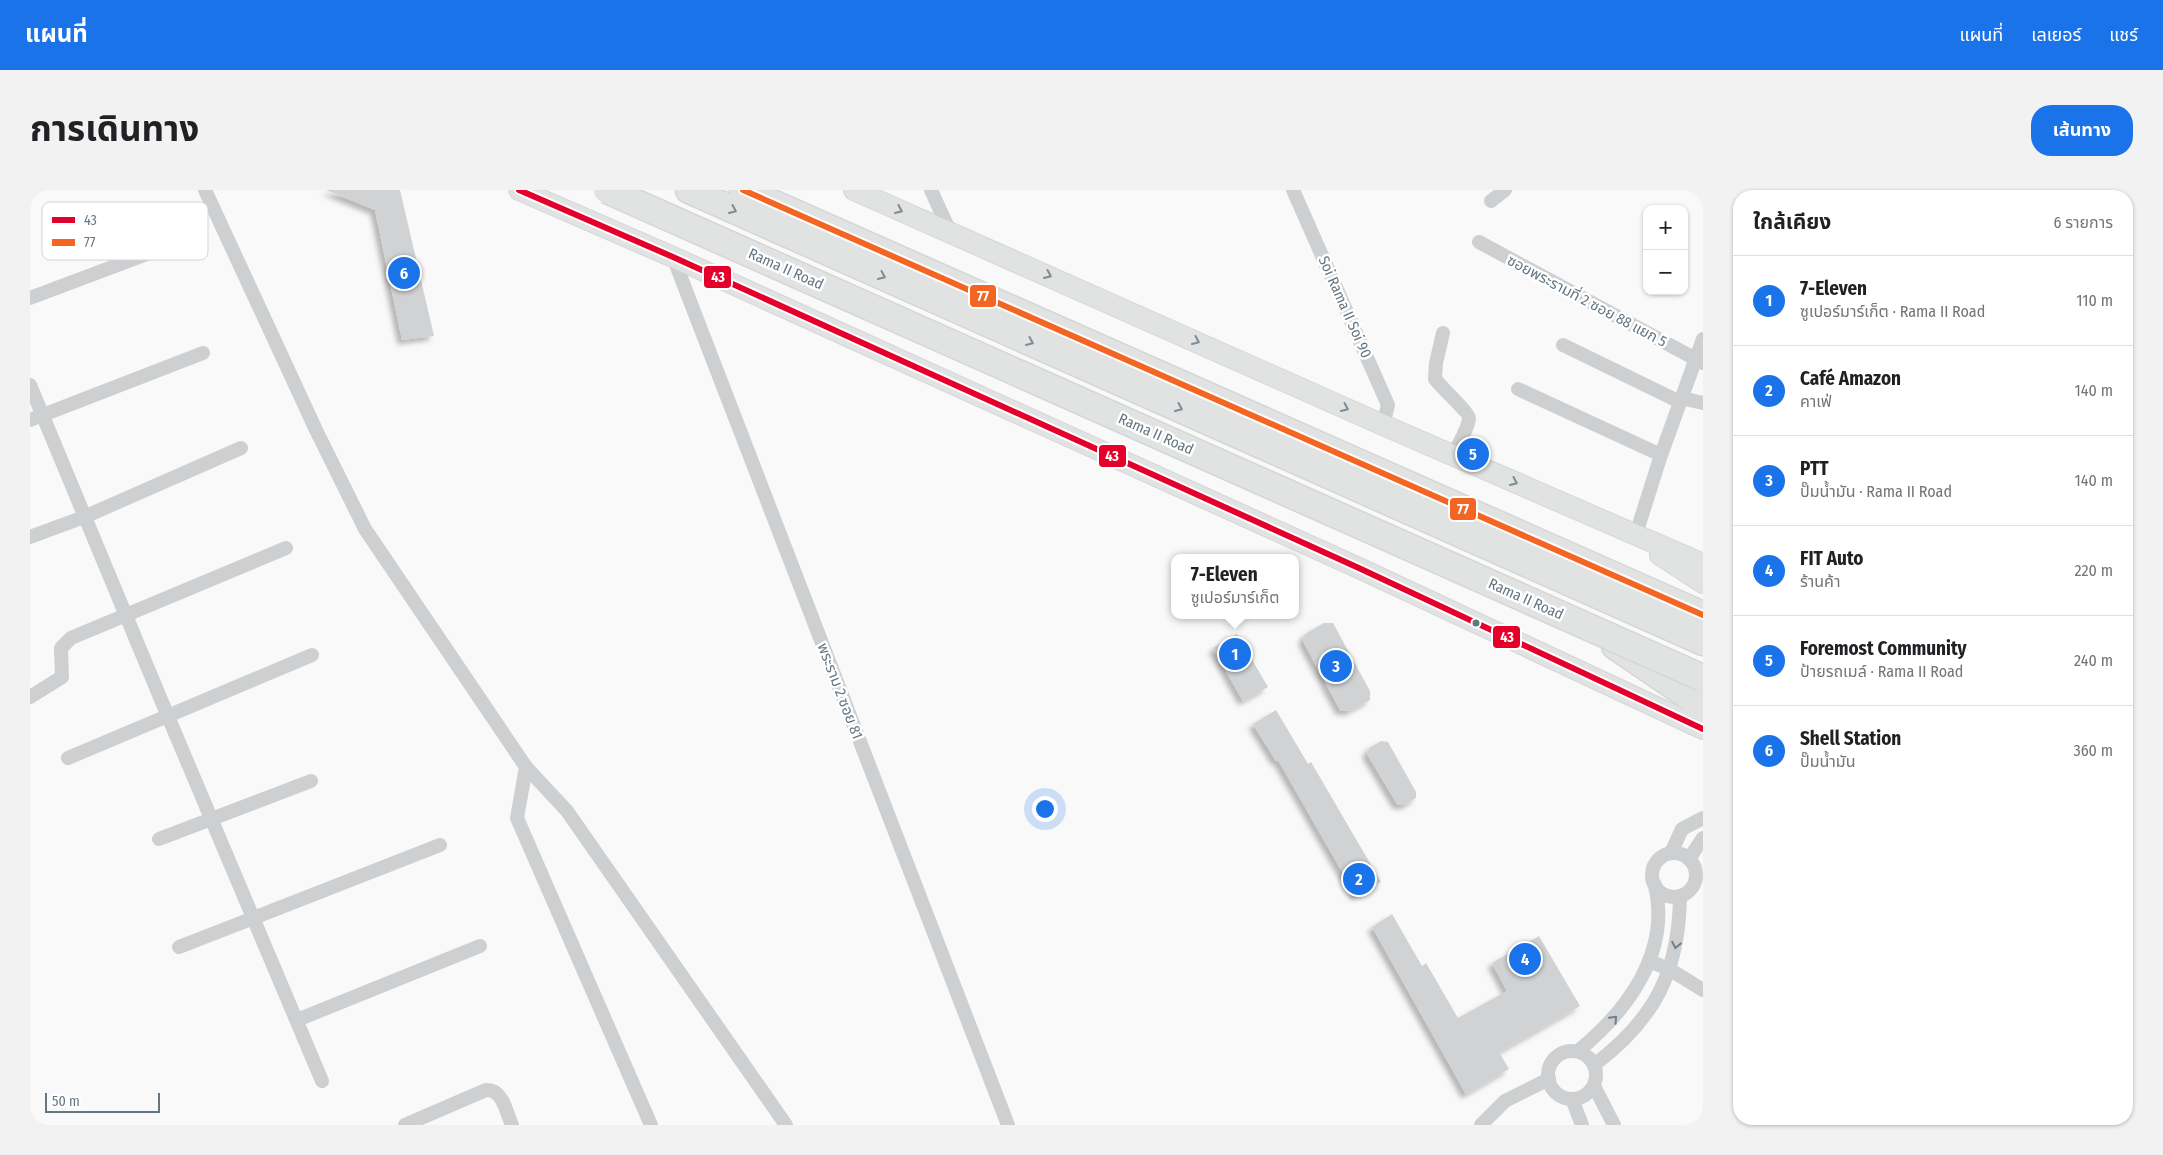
<!DOCTYPE html>
<html lang="th">
<head>
<meta charset="utf-8">
<style>
	:root { --surface:#fff; --page:#f2f2f2; --text:#202124; --muted:#757577; --line:#e0e0e0; --accent:#1a73e8 }
	body { margin:0; font-family:"Fira Sans Condensed","Noto Sans Thai",sans-serif; background:var(--page); color:var(--text) }
	.controls { position:absolute; right:15px; top:15px; display:grid; overflow:hidden; border-radius:10px; box-shadow:0 1px 4px #0004 }
	.controls button { width:45px; height:45px; display:grid; place-items:center; padding:0; border:0; border-bottom:1px solid var(--line); background:var(--surface); color:var(--text); font:25px sans-serif }
	.scale { position:absolute; left:15px; bottom:12px; width:115px; box-sizing:border-box; padding-left:5px; border:2px solid #657683; border-top:0; font-size:14px; line-height:18px; white-space:nowrap; color:#657683; -webkit-text-stroke:4px #fff; paint-order:stroke }
	.you { position:absolute; left:1014px; top:618px; width:18px; height:18px; margin:-12px; border:4px solid #fff; border-radius:50%; background:#1a73e8; box-shadow:0 0 0 8px #1a73e833 }
	.badge { display:grid; place-items:center; width:32px; height:32px; border-radius:50%; background:var(--accent); color:#fff; font-size:16px; font-weight:700 }
	.pin { position:absolute; translate:-50% -50%; border:2px solid #fff; box-shadow:0 1px 5px #0006 }
	.popup { position:absolute; left:1141px; top:364px; width:128px; height:65px; box-sizing:border-box; display:grid; place-content:center; border-radius:10px; background:var(--surface); filter:drop-shadow(0 1px 4px #0005); font-size:16px; white-space:nowrap; color:var(--muted) }
	.popup b { font-size:19px; color:var(--text) }
	.popup::after { content:''; position:absolute; left:50%; top:100%; margin-left:-10px; border:10px solid transparent; border-top-color:var(--surface) }
	.list { margin:0; padding:0; list-style:none }
	h2 { display:flex; justify-content:space-between; align-items:center; height:65px; margin:0; padding:0 20px; font-size:21px }
	h2 small { font-size:16px; font-weight:400; color:var(--muted) }
	.list li { display:grid; grid-template-columns:32px 1fr auto; gap:15px; align-items:center; box-sizing:border-box; height:90px; padding:0 20px; border-top:1px solid var(--line) }
	.list b { display:block; font-size:19px; white-space:nowrap }
	.list p { margin:0; font-size:16px; white-space:nowrap; color:var(--muted) }
	.list em { font-size:16px; font-style:normal; color:var(--muted) }
	.map { position:relative; flex:none; width:1673px; height:935px; overflow:hidden; border-radius:20px }
	header { display:flex; align-items:center; gap:30px; box-sizing:border-box; height:70px; padding:0 25px; background:var(--accent); color:#fff }
	header strong { font-size:24px }
	nav { display:flex; gap:28px; margin-inline-start:auto; font-size:18px }
	.intro { display:flex; align-items:center; justify-content:space-between; box-sizing:border-box; height:120px; padding:0 30px }
	h1 { margin:0; font-size:35px }
	.button { padding:12px 22px; border-radius:20px; background:var(--accent); color:#fff; font-size:18px; font-weight:700 }
	main { display:flex; gap:30px; padding:0 30px }
	aside { flex:1; background:var(--surface); border-radius:20px; box-shadow:0 1px 4px #0004 }
	.map>svg:first-child { display:block }
</style>
</head>
<body>
<header>
<strong>แผนที่</strong>
<nav><a>แผนที่</a><a>เลเยอร์</a><a>แชร์</a></nav>
</header>
<div class="intro"><h1>การเดินทาง</h1><a class="button">เส้นทาง</a></div>
<main>
<div class="map">
<svg width="1673" height="935" viewBox="0 0 1673 935">
	<defs>
		<filter id="shadow"><feDropShadow dx="-4.5" dy="4.5" stdDeviation="2.5" flood-color="#0004"/></filter>
	</defs>
	<rect width="100%" height="100%" fill="#f9f9f9"/>
	<g fill="#d0d2d3" filter="url(#shadow)">
		<polygon points="296,0 370,0 404,146 372,150 345,20"/>
		<polygon points="1294,433 1303,433 1340,501 1340,510 1319,521 1310,520 1273,451 1275,444"/>
		<polygon points="1207,444 1238,497 1213,511 1183,458"/>
		<polygon points="1246,520 1278,574 1281,572 1351,692 1326,706 1248,570 1246,571 1223,534"/>
		<polygon points="1351,551 1358,552 1386,602 1386,608 1375,615 1367,614 1337,564 1339,558"/>
		<polygon points="1362,724 1392,776 1396,773 1428,828 1477,801 1462,773 1509,746 1550,816 1469,862 1479,879 1436,904 1342,737"/>
	</g>
	<g fill="none" stroke-linecap="round" stroke-linejoin="round">
		<defs>
			<g id="secondary">
				<polyline points="489,0 643,67 1331,379 1673,539"/>
				<polyline points="824,0 1353,235 1673,374"/>
				<polyline points="1630,365 1673,393"/>
			</g>
			<g id="highway">
				<polyline points="659,0 1673,452"/>
				<polyline points="713,0 1673,425"/>
				<polyline points="1585,456 1673,516"/>
			</g>
		</defs>
		<use href="#secondary" stroke="#d5d6d7" stroke-width="22"/>
		<use href="#highway" stroke="#d5d6d6" stroke-width="29"/>
		<g stroke="#cecfd0" stroke-width="14">
			<polyline points="175,0 286,240 335,339 496,577 537,621 756,935"/>
			<polyline points="901,0 920,42"/>
			<polyline points="1263,0 1358,215 1353,235"/>
			<polyline points="1461,11 1475,0"/>
			<polyline points="1449,52 1673,173"/>
			<polyline points="643,67 978,935"/>
			<polyline points="0,108 117,64"/>
			<path d="M1413,143L1406,173L1405,189C1411,197 1439,223 1439,228C1439,237 1427,257 1423,265"/>
			<polyline points="1533,155 1650,212"/>
			<polyline points="0,195 137,524 292,891"/>
			<polyline points="1488,199 1631,265"/>
			<polyline points="1651,208 1673,213"/>
			<polyline points="0,230 173,163"/>
			<polyline points="1606,344 1631,265 1673,149"/>
			<polyline points="0,347 54,327 211,258"/>
			<polyline points="0,507 32,487 31,458 41,448 256,358"/>
			<polyline points="38,568 282,465"/>
			<polyline points="496,577 487,628 621,935"/>
			<polyline points="129,649 281,591"/>
			<polyline points="1641,663 1652,639 1673,628"/>
			<circle cx="1644" cy="685" r="22"/>
			<polyline points="1659,669 1673,648"/>
			<polyline points="149,757 410,655"/>
			<polyline points="1619,771 1639,779 1673,800"/>
			<polyline points="267,830 450,756"/>
			<path d="M1548,861C1597,821 1641,763 1625,695"/>
			<circle cx="1542" cy="885" r="24"/>
			<path d="M1564,875C1625,829 1649,782 1650,706"/>
			<polyline points="1564,896 1584,935"/>
			<polyline points="1542,909 1552,935"/>
			<path d="M375,935L456,900C473,899 476,922 482,935"/>
			<polyline points="1451,935 1475,911 1519,889"/>
		</g>
		<use href="#secondary" stroke="#e1e2e2" stroke-width="20"/>
		<use href="#highway" stroke="#e1e2e2" stroke-width="26"/>
		<defs>
			<polyline id="highway-bridge" points="577,0 1673,488"/>
		</defs>
		<use href="#highway-bridge" stroke="#d5d6d6" stroke-width="29" stroke-linecap="butt"/>
		<use href="#highway-bridge" stroke="#e1e2e2" stroke-width="26"/>
		<defs>
			<polyline id="bus-1" points="489,0 643,67 1331,379 1673,539"/>
			<polyline id="bus-2" points="713,0 1673,425"/>
		</defs>
		<use href="#bus-1" stroke="#fff" stroke-width="10"/>
		<use href="#bus-2" stroke="#fff" stroke-width="10"/>
		<use href="#bus-1" stroke="#e4002b" stroke-width="6"/>
		<use href="#bus-2" stroke="#f26522" stroke-width="6"/>
	</g>
	<defs><path id="oneway-chevron" d="M-2-3.5L2.5 0L-2 3.5" fill="none" stroke-width="1.6" stroke-linecap="round" stroke-linejoin="round" transform="scale(1.25)"/></defs>
	<g stroke="#7e8c96">
		<use href="#oneway-chevron" transform="translate(703 20) rotate(24)"/>
		<use href="#oneway-chevron" transform="translate(869 20) rotate(24)"/>
		<use href="#oneway-chevron" transform="translate(1018 85) rotate(24)"/>
		<use href="#oneway-chevron" transform="translate(852 86) rotate(24)"/>
		<use href="#oneway-chevron" transform="translate(1166 151) rotate(24)"/>
		<use href="#oneway-chevron" transform="translate(1000 152) rotate(24)"/>
		<use href="#oneway-chevron" transform="translate(1149 218) rotate(24)"/>
		<use href="#oneway-chevron" transform="translate(1315 218) rotate(24)"/>
		<use href="#oneway-chevron" transform="translate(1484 292) rotate(24)"/>
	</g>
	<g stroke="#707f8b">
		<use href="#oneway-chevron" transform="translate(1646 755) rotate(101)"/>
		<use href="#oneway-chevron" transform="translate(1584 829) rotate(-47)"/>
	</g>
	<circle fill="#657683" stroke="#fff" stroke-width="2" cx="1446" cy="433" r="4.5"/>
	<g text-anchor="middle" dominant-baseline="central" stroke-width="5" stroke-linejoin="round" paint-order="stroke">
		<g font-size="15" fill="#657683" stroke="#fff">
			<text transform="translate(756 79) rotate(24)">Rama II Road</text>
			<text transform="translate(1557 111) rotate(28)">ซอยพระรามที่ 2 ซอย 88 แยก 5</text>
			<text transform="translate(1315 117) rotate(66)">Soi Rama II Soi 90</text>
			<text transform="translate(1126 244) rotate(24)">Rama II Road</text>
			<text transform="translate(1496 409) rotate(24)">Rama II Road</text>
			<text transform="translate(810 501) rotate(69)">พระราม 2 ซอย 81</text>
		</g>
	</g>
	<rect x="12" y="12" width="166" height="58" rx="8" fill="#fff" stroke="#d1d6da" stroke-width="1"/>
	<rect x="22" y="27" width="23" height="6" fill="#e4002b"/>
	<rect x="22" y="49" width="23" height="7" fill="#f26522"/>
	<g font-size="14" fill="#657683">
		<text x="54" y="35">43</text>
		<text x="54" y="57">77</text>
	</g>
	<g stroke="#fff" stroke-width="2">
		<rect x="673" y="75" width="29" height="24" rx="5" fill="#e4002b"/>
		<rect x="939" y="94" width="28" height="24" rx="5" fill="#f26522"/>
		<rect x="1068" y="254" width="29" height="24" rx="5" fill="#e4002b"/>
		<rect x="1419" y="307" width="28" height="24" rx="5" fill="#f26522"/>
		<rect x="1462" y="435" width="29" height="24" rx="5" fill="#e4002b"/>
	</g>
	<g font-size="14" text-anchor="middle" font-weight="bold" fill="#fff">
		<text x="688" y="92">43</text>
		<text x="953" y="111">77</text>
		<text x="1082" y="271">43</text>
		<text x="1433" y="324">77</text>
		<text x="1477" y="452">43</text>
	</g>
</svg>
<div class="controls">
<button>+</button>
<button>−</button>
</div>
<div class="scale">50 m</div>
<div class="you"></div>
<div class="pin badge" style="left:1205px;top:464px">1</div>
<div class="popup"><b>7-Eleven</b>ซูเปอร์มาร์เก็ต</div>
<div class="pin badge" style="left:1329px;top:689px">2</div>
<div class="pin badge" style="left:1306px;top:476px">3</div>
<div class="pin badge" style="left:1495px;top:769px">4</div>
<div class="pin badge" style="left:1443px;top:264px">5</div>
<div class="pin badge" style="left:374px;top:83px">6</div>
</div>
<aside>
<h2>ใกล้เคียง<small>6 รายการ</small></h2>
<ul class="list">
<li><span class="badge">1</span><div><b>7-Eleven</b><p>ซูเปอร์มาร์เก็ต · Rama II Road</p></div><em>110 m</em></li>
<li><span class="badge">2</span><div><b>Café Amazon</b><p>คาเฟ่</p></div><em>140 m</em></li>
<li><span class="badge">3</span><div><b>PTT</b><p>ปั๊มน้ำมัน · Rama II Road</p></div><em>140 m</em></li>
<li><span class="badge">4</span><div><b>FIT Auto</b><p>ร้านค้า</p></div><em>220 m</em></li>
<li><span class="badge">5</span><div><b>Foremost Community</b><p>ป้ายรถเมล์ · Rama II Road</p></div><em>240 m</em></li>
<li><span class="badge">6</span><div><b>Shell Station</b><p>ปั๊มน้ำมัน</p></div><em>360 m</em></li>
</ul>
</aside>
</main>
</body>
</html>
